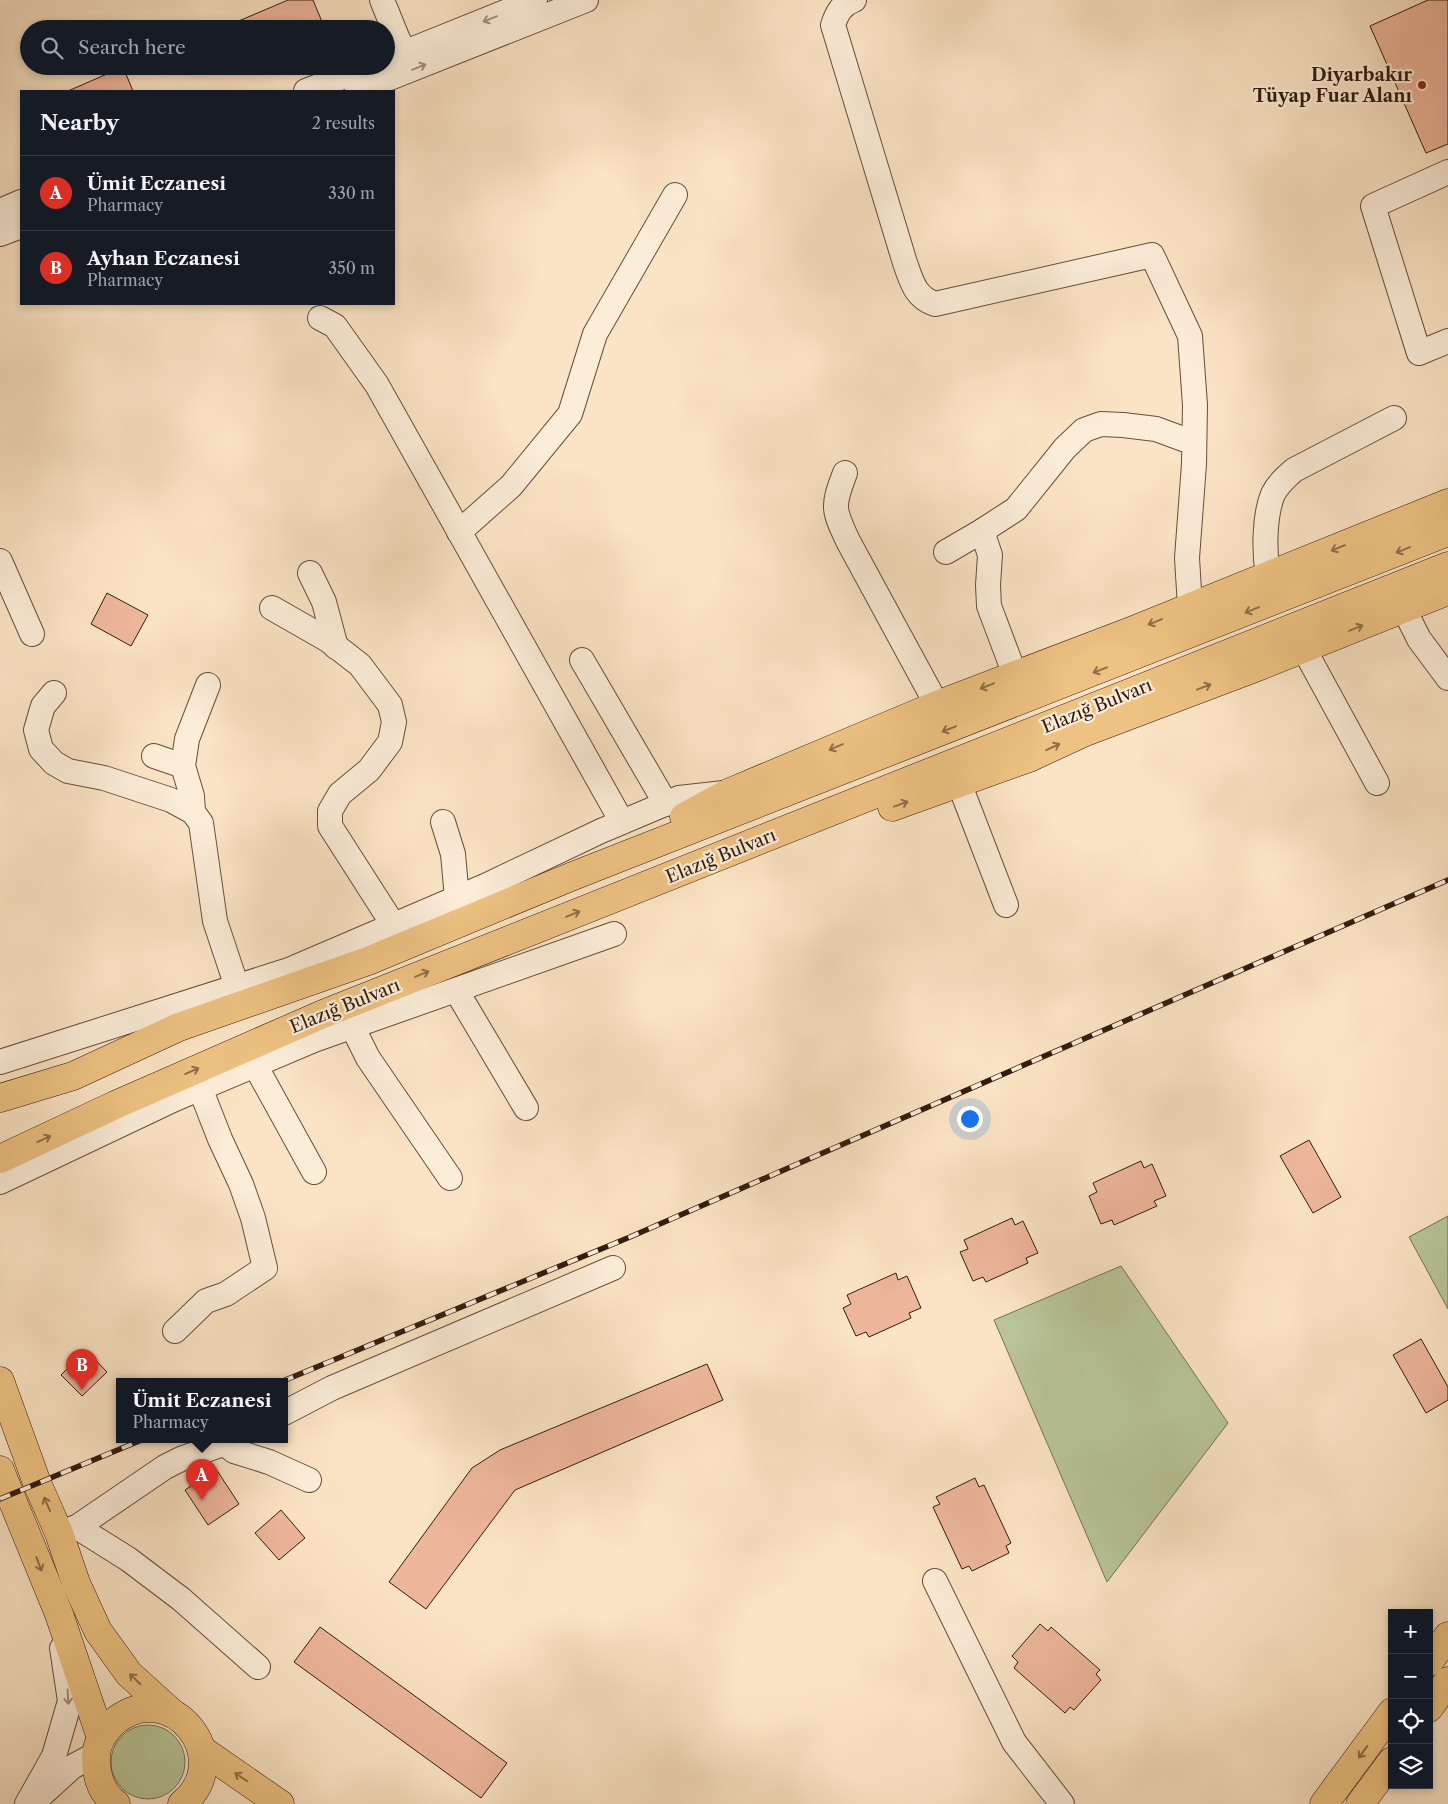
<!DOCTYPE html>
<html lang="en">
<head>
<meta charset="utf-8">
<style>
	:root { --surface:#171b24; --page:#20242c; --text:#f1f3f6; --muted:#9ea1a6; --line:#363941; --accent:#d93025 }
	body { margin:0; font-family:"Libre Caslon Text",serif; background:var(--page); color:var(--text) }
	.controls { position:absolute; right:15px; bottom:15px; display:grid; overflow:hidden; border-radius:0px; box-shadow:0 2px 8px #0003 }
	.controls button { width:45px; height:45px; display:grid; place-items:center; padding:0; border:0; border-bottom:1px solid var(--line); background:var(--surface); color:var(--text); font:25px sans-serif }
	.you { position:absolute; left:969px; top:1118px; width:18px; height:18px; margin:-12px; border:4px solid #fff; border-radius:50%; background:#1a73e8; box-shadow:0 0 0 8px #1a73e833 }
	.badge { display:grid; place-items:center; width:32px; height:32px; border-radius:50%; background:var(--accent); color:#fff; font-size:16px; font-weight:700 }
	.pin { position:absolute; translate:-50% -41px; filter:drop-shadow(0 1px 2px #0008) }
	.pin::after { content:''; position:absolute; top:26px; width:18px; height:15px; background:inherit; clip-path:polygon(0 0,100% 0,50% 100%) }
	.popup { position:absolute; left:116px; top:1378px; width:172px; height:65px; box-sizing:border-box; display:grid; place-content:center; border-radius:0px; background:var(--surface); filter:drop-shadow(0 1px 4px #0005); font-size:16px; white-space:nowrap; color:var(--muted) }
	.popup b { font-size:19px; color:var(--text) }
	.popup::after { content:''; position:absolute; left:50%; top:100%; margin-left:-10px; border:10px solid transparent; border-top-color:var(--surface) }
	.list { margin:0; padding:0; list-style:none }
	h2 { display:flex; justify-content:space-between; align-items:center; height:65px; margin:0; padding:0 20px; font-size:21px }
	h2 small { font-size:16px; font-weight:400; color:var(--muted) }
	.list li { display:grid; grid-template-columns:32px 1fr auto; gap:15px; align-items:center; box-sizing:border-box; height:75px; padding:0 20px; border-top:1px solid var(--line) }
	.list b { display:block; font-size:19px; white-space:nowrap }
	.list p { margin:0; font-size:16px; white-space:nowrap; color:var(--muted) }
	.list em { font-size:16px; font-style:normal; color:var(--muted) }
	.icon { flex:none; width:28px; height:28px; fill:none; stroke:currentColor; stroke-width:2; stroke-linecap:round; stroke-linejoin:round }
	.map { position:relative; flex:none; width:1448px; height:1804px; overflow:hidden }
	.search { position:absolute; background:var(--surface); box-shadow:0 2px 8px #0003; left:20px; top:20px; width:375px; height:55px; display:flex; align-items:center; gap:12px; box-sizing:border-box; padding:0 18px; border-radius:28px; color:var(--muted); font-size:19px }
	.panel { position:absolute; background:var(--surface); box-shadow:0 2px 8px #0003; left:20px; top:90px; width:375px; height:215px; border-radius:0px }
	.map>svg:first-child { display:block }
</style>
</head>
<body>
<div class="map">
<svg width="1448" height="1804" viewBox="0 0 1448 1804">
	<rect width="100%" height="100%" fill="#fbe4c5"/>
	<filter id="stains"><feTurbulence type="fractalNoise" baseFrequency=".004" numOctaves="4"/><feColorMatrix values="0 0 0 0 .2 0 0 0 0 .09 0 0 0 0 .02 0 0 0 .5 -.17"/></filter>
	<radialGradient id="worn" r=".72"><stop offset=".6" stop-color="#630" stop-opacity="0"/><stop offset="1" stop-color="#630" stop-opacity=".3"/></radialGradient>
	<g fill="#b8c599" stroke="#747054">
		<polygon points="1448,1216 1448,1309 1409,1237"/>
		<polygon points="1121,1266 1228,1423 1107,1582 994,1320"/>
		<circle cx="148" cy="1762" r="37"/>
	</g>
	<g fill="#eeb79b" stroke="#311b0e">
		<polygon points="288,0 313,0 325,29 220,29"/>
		<polygon points="1428,0 1448,0 1448,144 1426,153 1370,26"/>
		<polygon points="123,67 133,91 68,91"/>
		<polygon points="107,593 148,615 131,646 91,624"/>
		<polygon points="1309,1140 1341,1197 1313,1213 1280,1156"/>
		<polygon points="1141,1161 1144,1168 1152,1164 1166,1196 1154,1201 1157,1206 1114,1225 1112,1220 1101,1224 1089,1196 1097,1192 1093,1183"/>
		<polygon points="1012,1218 1015,1225 1023,1221 1038,1253 1026,1258 1028,1263 986,1282 983,1277 973,1281 960,1252 968,1249 964,1240"/>
		<polygon points="896,1273 898,1280 907,1276 921,1308 909,1313 911,1318 869,1337 866,1332 856,1336 843,1308 851,1304 847,1295"/>
		<polygon points="1421,1339 1448,1387 1448,1400 1426,1413 1393,1355"/>
		<polygon points="86,1350 107,1372 82,1396 61,1375"/>
		<polygon points="707,1364 723,1400 515,1490 426,1609 389,1582 472,1468 500,1450"/>
		<polygon points="216,1469 239,1504 208,1525 185,1490"/>
		<polygon points="975,1478 979,1487 984,1485 1011,1543 1006,1546 1009,1553 972,1571 969,1566 962,1569 933,1507 940,1504 936,1497"/>
		<polygon points="281,1510 305,1538 279,1560 255,1533"/>
		<polygon points="1040,1624 1048,1631 1051,1627 1100,1670 1096,1674 1101,1680 1074,1710 1070,1707 1065,1713 1014,1668 1018,1662 1012,1656"/>
		<polygon points="320,1627 507,1763 481,1798 294,1662"/>
	</g>
	<g fill="none" stroke-linecap="round" stroke-linejoin="round">
		<defs>
			<g id="minor">
				<polyline points="382,0 397,37 405,53"/>
				<path d="M854,0C842,4 837,13 833,25L905,263C912,282 915,297 935,304L1152,255L1190,336L1195,405L1194,464L1187,558L1190,607"/>
				<polyline points="386,60 535,0"/>
				<polyline points="306,91 371,66"/>
				<polyline points="357,91 586,0"/>
				<polyline points="1448,172 1373,206 1419,353 1448,341"/>
				<polyline points="0,211 21,202"/>
				<polyline points="0,234 21,226"/>
				<polyline points="320,318 335,326 377,385 622,822"/>
				<path d="M845,473C832,507 833,509 848,541L937,705"/>
				<polyline points="459,532 511,486 570,414 595,334 675,195"/>
				<polyline points="946,552 982,531"/>
				<polyline points="0,561 32,634"/>
				<polyline points="310,573 324,602 336,647"/>
				<path d="M1268,576C1264,552 1264,516 1273,494C1278,484 1286,477 1294,470L1394,418"/>
				<polyline points="272,608 328,640 360,665 390,705 394,722 390,742 369,770 340,794 330,811 330,826 394,926"/>
				<polyline points="1404,609 1419,639 1448,678"/>
				<polyline points="1304,649 1377,783"/>
				<polyline points="582,660 666,804"/>
				<polyline points="1015,675 989,606 988,585 990,555 982,531 1016,509 1065,448 1084,430 1101,424 1123,425 1156,429 1194,443"/>
				<polyline points="54,693 43,706 36,730 41,749 54,763 68,771 104,778 171,800 193,812 201,823 215,921 237,987"/>
				<polyline points="154,756 183,766"/>
				<polyline points="959,783 1006,905"/>
				<polyline points="193,812 192,796 183,766 187,739 208,685"/>
				<polyline points="443,822 453,854 457,898"/>
				<polyline points="456,990 526,1108"/>
				<polyline points="352,1026 368,1058 450,1178"/>
				<polyline points="0,1062 289,970 485,886 601,831 679,798 724,793"/>
				<polyline points="255,1065 314,1172"/>
				<polyline points="0,1182 175,1099 314,1040 614,934"/>
				<polyline points="175,1331 206,1301 226,1294 265,1268 253,1218 241,1184 220,1139 200,1088"/>
				<polyline points="284,1413 332,1388 613,1268"/>
				<polyline points="225,1444 234,1451 269,1462 309,1480"/>
				<polyline points="77,1527 128,1559 181,1599 258,1667"/>
				<polyline points="64,1531 77,1527 165,1467 183,1458 238,1439"/>
				<polyline points="935,1581 1014,1742 1062,1804"/>
				<polyline points="38,1798 72,1767 96,1754"/>
				<polyline points="27,1804 54,1756 70,1701 62,1648"/>
			</g>
			<g id="major">
				<polyline points="0,1381 37,1483 59,1533 76,1583 98,1631 129,1674 171,1712"/>
				<polyline points="0,1470 59,1614 101,1738"/>
				<polyline points="1429,1662 1448,1636"/>
				<polyline points="1429,1708 1448,1681"/>
				<polyline points="202,1750 280,1804"/>
				<path d="M116,1804C101,1793 96,1775 96,1757C96,1744 105,1729 115,1721C172,1676 237,1759 182,1804"/>
				<polyline points="1324,1804 1392,1712"/>
				<polyline points="1360,1804 1392,1761"/>
			</g>
			<g id="highway">
				<polyline points="892,807 1029,758 1083,733 1255,668 1448,591"/>
				<polyline points="684,817 728,793 937,705 1131,631 1448,503"/>
				<polyline points="0,1098 73,1076 179,1027 368,961 573,876 1448,532"/>
				<polyline points="0,1159 115,1105 323,1014 1448,566"/>
			</g>
		</defs>
		<use href="#minor" stroke="#644d3c" stroke-width="26"/>
		<use href="#major" stroke="#311b0e" stroke-width="29"/>
		<use href="#highway" stroke="#311b0e" stroke-width="29"/>
		<use href="#minor" stroke="#fcedd9" stroke-width="24"/>
		<use href="#major" stroke="#eec282" stroke-width="28"/>
		<use href="#highway" stroke="#eec282" stroke-width="28"/>
		<defs>
			<g id="rail">
				<polyline points="283,1381 630,1237 1448,880"/>
				<polyline points="0,1499 144,1439"/>
			</g>
		</defs>
		<use href="#rail" stroke="#311b0e" stroke-width="5.5"/>
		<use href="#rail" stroke="#fcedd9" stroke-width="4" stroke-dasharray="11" stroke-linecap="butt"/>
	</g>
	<defs><path id="oneway-shaft" d="M-6 0H5M1.5-3L5.5 0L1.5 3" fill="none" stroke-width="1.6" stroke-linecap="round" stroke-linejoin="round" transform="scale(1.25)"/></defs>
	<g stroke="#a18e7e">
		<use href="#oneway-shaft" transform="translate(490 19) rotate(158)"/>
		<use href="#oneway-shaft" transform="translate(419 67) rotate(-22)"/>
		<use href="#oneway-shaft" transform="translate(68 1697) rotate(87)"/>
	</g>
	<g stroke="#906e48">
		<use href="#oneway-shaft" transform="translate(1338 548) rotate(158)"/>
		<use href="#oneway-shaft" transform="translate(1403 550) rotate(158)"/>
		<use href="#oneway-shaft" transform="translate(1252 610) rotate(158)"/>
		<use href="#oneway-shaft" transform="translate(1155 622) rotate(158)"/>
		<use href="#oneway-shaft" transform="translate(1356 628) rotate(-22)"/>
		<use href="#oneway-shaft" transform="translate(1100 670) rotate(159)"/>
		<use href="#oneway-shaft" transform="translate(987 686) rotate(159)"/>
		<use href="#oneway-shaft" transform="translate(1204 687) rotate(-21)"/>
		<use href="#oneway-shaft" transform="translate(949 729) rotate(159)"/>
		<use href="#oneway-shaft" transform="translate(836 747) rotate(157)"/>
		<use href="#oneway-shaft" transform="translate(1053 747) rotate(-25)"/>
		<use href="#oneway-shaft" transform="translate(901 804) rotate(-20)"/>
		<use href="#oneway-shaft" transform="translate(573 914) rotate(-22)"/>
		<use href="#oneway-shaft" transform="translate(422 974) rotate(-22)"/>
		<use href="#oneway-shaft" transform="translate(192 1071) rotate(-24)"/>
		<use href="#oneway-shaft" transform="translate(44 1139) rotate(-25)"/>
		<use href="#oneway-shaft" transform="translate(47 1504) rotate(-114)"/>
		<use href="#oneway-shaft" transform="translate(39 1564) rotate(69)"/>
		<use href="#oneway-shaft" transform="translate(135 1679) rotate(-136)"/>
		<use href="#oneway-shaft" transform="translate(1363 1752) rotate(126)"/>
		<use href="#oneway-shaft" transform="translate(241 1777) rotate(-146)"/>
	</g>
	<circle fill="#8f2418" stroke="#fcedd9" stroke-width="2" cx="1422" cy="85" r="5"/>
	<g text-anchor="middle" dominant-baseline="central" stroke-width="4.5" stroke-linejoin="round" paint-order="stroke">
		<g font-size="18" font-weight="bold" fill="#311b0e" stroke="#fcedd9" text-anchor="end">
			<text x="1412" y="75">Diyarbakır<tspan x="1412" dy="21">Tüyap Fuar Alanı</tspan></text>
		</g>
		<g font-size="18" fill="#311b0e" stroke="#fcedd9">
			<text transform="translate(1097 706) rotate(-22)">Elazığ Bulvarı</text>
			<text transform="translate(721 856) rotate(-22)">Elazığ Bulvarı</text>
			<text transform="translate(345 1006) rotate(-22)">Elazığ Bulvarı</text>
		</g>
	</g>
	<rect width="100%" height="100%" filter="url(#stains)"/>
	<rect width="100%" height="100%" fill="url(#worn)"/>
</svg>
<div class="controls">
<button>+</button>
<button>−</button>
<button><svg class="icon" aria-label="locate" viewBox="0 0 24 24"><circle cx="12" cy="12" r="6"/><path d="M12 2v4M12 18v4M2 12h4M18 12h4"/></svg></button>
<button><svg class="icon" aria-label="layers" viewBox="0 0 24 24"><path d="M12 4l9 5-9 5-9-5zM3 14l9 5 9-5"/></svg></button>
</div>
<div class="you"></div>
<div class="pin badge" style="left:202px;top:1500px">A</div>
<div class="popup"><b>Ümit Eczanesi</b>Pharmacy</div>
<div class="pin badge" style="left:82px;top:1390px">B</div>
<div class="search"><svg class="icon" aria-label="search" viewBox="0 0 24 24"><circle cx="10" cy="10" r="6"/><path d="M15 15l6 6"/></svg>Search here</div>
<section class="panel">
<h2>Nearby<small>2 results</small></h2>
<ul class="list">
<li><span class="badge">A</span><div><b>Ümit Eczanesi</b><p>Pharmacy</p></div><em>330 m</em></li>
<li><span class="badge">B</span><div><b>Ayhan Eczanesi</b><p>Pharmacy</p></div><em>350 m</em></li>
</ul>
</section>
</div>
</body>
</html>
